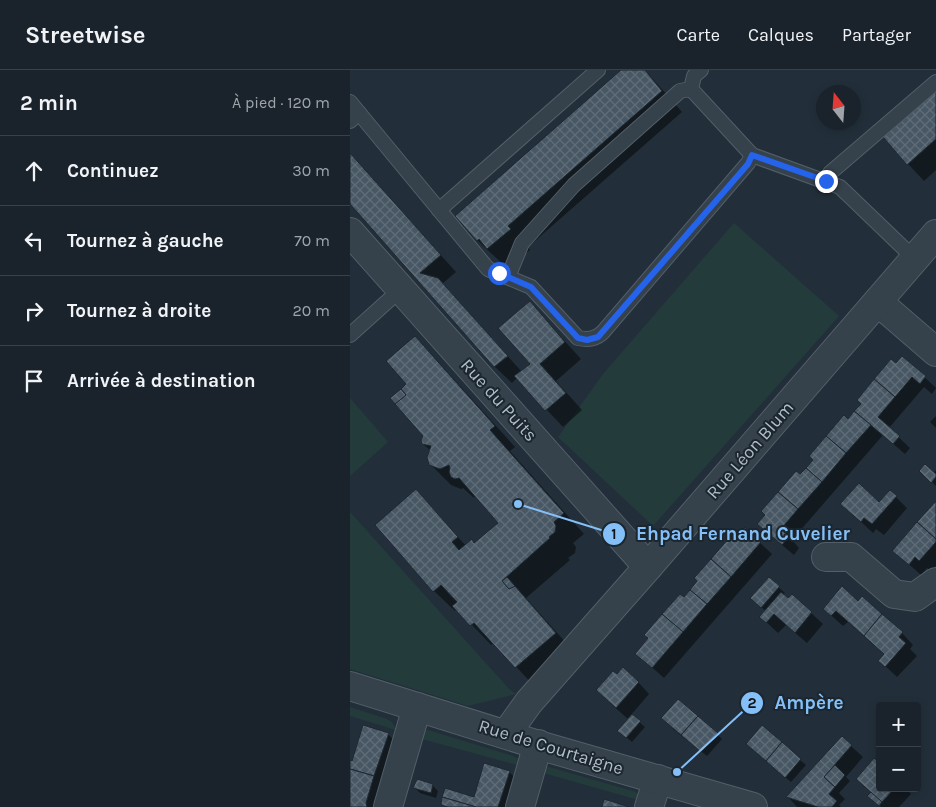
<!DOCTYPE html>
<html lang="fr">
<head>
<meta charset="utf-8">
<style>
	:root { --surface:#1a232c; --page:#272f38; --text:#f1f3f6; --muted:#9fa4a9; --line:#384048 }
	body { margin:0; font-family:Karla,sans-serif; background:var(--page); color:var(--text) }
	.controls { position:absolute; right:15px; bottom:15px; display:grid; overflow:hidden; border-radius:5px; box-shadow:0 2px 8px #0003 }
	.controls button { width:45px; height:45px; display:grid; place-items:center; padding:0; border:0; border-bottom:1px solid var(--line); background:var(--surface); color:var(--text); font:25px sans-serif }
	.compass { position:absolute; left:466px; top:15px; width:45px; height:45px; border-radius:50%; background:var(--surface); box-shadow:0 2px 8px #0003; rotate:343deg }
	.stop { position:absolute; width:15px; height:15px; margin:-11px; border:4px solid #2563eb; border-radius:50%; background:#fff }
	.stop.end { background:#2563eb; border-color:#fff; box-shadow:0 1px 5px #0008 }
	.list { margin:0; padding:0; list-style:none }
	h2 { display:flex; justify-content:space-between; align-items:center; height:65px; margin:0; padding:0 20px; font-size:21px }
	h2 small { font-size:16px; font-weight:400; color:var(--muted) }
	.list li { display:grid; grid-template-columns:32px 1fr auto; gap:15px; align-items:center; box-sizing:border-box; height:70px; padding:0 20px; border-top:1px solid var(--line) }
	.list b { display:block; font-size:19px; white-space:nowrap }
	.list em { font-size:16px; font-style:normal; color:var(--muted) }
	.icon { flex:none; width:28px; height:28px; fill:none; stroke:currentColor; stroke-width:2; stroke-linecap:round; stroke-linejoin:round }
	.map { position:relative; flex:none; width:586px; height:737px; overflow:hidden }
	header { display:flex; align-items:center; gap:30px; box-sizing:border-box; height:70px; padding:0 25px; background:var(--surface); border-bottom:1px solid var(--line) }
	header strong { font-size:24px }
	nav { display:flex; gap:28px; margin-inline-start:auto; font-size:18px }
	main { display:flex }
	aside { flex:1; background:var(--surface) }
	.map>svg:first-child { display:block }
</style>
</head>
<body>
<header>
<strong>Streetwise</strong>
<nav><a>Carte</a><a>Calques</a><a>Partager</a></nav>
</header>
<main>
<aside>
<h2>2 min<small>À pied · 120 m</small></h2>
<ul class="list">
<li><svg class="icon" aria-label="ahead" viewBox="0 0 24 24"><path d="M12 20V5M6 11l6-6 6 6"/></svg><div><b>Continuez</b></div><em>30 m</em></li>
<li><svg class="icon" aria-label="left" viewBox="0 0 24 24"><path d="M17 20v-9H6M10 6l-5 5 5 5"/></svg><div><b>Tournez à gauche</b></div><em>70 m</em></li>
<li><svg class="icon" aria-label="right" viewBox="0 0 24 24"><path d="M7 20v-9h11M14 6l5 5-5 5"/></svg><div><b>Tournez à droite</b></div><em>20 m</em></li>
<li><svg class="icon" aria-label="arrive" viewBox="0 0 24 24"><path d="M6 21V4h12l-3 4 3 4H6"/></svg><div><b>Arrivée à destination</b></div></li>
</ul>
</aside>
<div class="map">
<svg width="586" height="737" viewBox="0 0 586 737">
	<defs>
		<pattern id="building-cross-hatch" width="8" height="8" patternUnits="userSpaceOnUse" patternTransform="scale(1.25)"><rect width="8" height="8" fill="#485764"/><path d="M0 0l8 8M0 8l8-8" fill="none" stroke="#606d79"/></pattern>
	</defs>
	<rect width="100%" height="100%" fill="#222f3a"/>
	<g fill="#243b3b">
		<polygon points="384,153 489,246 303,456 208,367 253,304"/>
		<polygon points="0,328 38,372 0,406"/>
		<polygon points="0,442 160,620 166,624 118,636 0,599"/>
		<polygon points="0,637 37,649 42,652 46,660 0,646"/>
		<polygon points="78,660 163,686 168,689 171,696 68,668 72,661"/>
		<polygon points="195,697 199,697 286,722 292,731 190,702"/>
	</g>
	<g fill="#0007">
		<polygon points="273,0 295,0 332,42 178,177 180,180 158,199 127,170"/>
		<polygon points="586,22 586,100 574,111 534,68"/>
		<polygon points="0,84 106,202 92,214 172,302 181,294 180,233 231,289 206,311 232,340 213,357 167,308 162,313 145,297 0,132"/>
		<polygon points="65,267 85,288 165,377 160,381 234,464 223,473 226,477 225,483 218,488 220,490 176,528 226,584 186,618 144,573 141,575 107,539 105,541 84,521 66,421 116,476 124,474 149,453 129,428 123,427 113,418 111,419 101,415 80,394 80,380 73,374 74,366 58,314"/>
		<polygon points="553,287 586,318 582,324 574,317 539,358 560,378 555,384 533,365 442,470 449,478 444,485 420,465 450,406"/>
		<polygon points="586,346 586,358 580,352"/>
		<polygon points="586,400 586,416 571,401 583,403"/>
		<polygon points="546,427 557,438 534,465 526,459 523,463 492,434 530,434"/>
		<polygon points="586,433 586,496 581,501 577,498 571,505 544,481"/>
		<polygon points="395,459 422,484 314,608 287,584"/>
		<polygon points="419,509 435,523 432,525 461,543 473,554 457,573 436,555 428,563 411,547 416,541 407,534"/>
		<polygon points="508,533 552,563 563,575 560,579 567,586 547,607 530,591 535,585 498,552 493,556 474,539"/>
		<polygon points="288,612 299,624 281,645 295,657 282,672 275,666 279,650 259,632"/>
		<polygon points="313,648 367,664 372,669 357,686 324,660"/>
		<polygon points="38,664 50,676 30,737 0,737 0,691 3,692"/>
		<polygon points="492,668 513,687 496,707 500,711 489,723 495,729 489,735 491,737 447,737 438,727"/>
		<polygon points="397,674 450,690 456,695 441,712"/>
		<polygon points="159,702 171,713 163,737 95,737 92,734 125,729"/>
		<polygon points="82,715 88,721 86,728 70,723 65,718"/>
		<polygon points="530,718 556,718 561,724 549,737 531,737 519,726"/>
	</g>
	<g fill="url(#building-cross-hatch)" stroke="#1d2831">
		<polygon points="271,0 295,0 312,21 158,156 161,159 137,179 129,169 127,171 105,146"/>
		<polygon points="586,20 586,69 557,95 533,67"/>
		<polygon points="0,83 91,185 70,203 88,208 158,286 144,297 0,134"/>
		<polygon points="180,231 215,272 190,294 216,323 195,341 164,306 180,294 148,258"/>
		<polygon points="65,266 145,356 140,360 214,443 204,452 206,456 205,462 199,467 200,468 152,511 159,519 165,516 206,563 165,598 124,553 120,556 102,536 107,532 91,515 83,522 25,455 66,419 108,467 102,472 109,480 122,469 124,473 148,453 109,408 105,409 101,407 99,402 100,398 99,395 90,399 79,395 77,387 81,376 72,374 71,370 73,366 45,334 56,325 51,319 56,314 36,291"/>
		<polygon points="552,286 576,306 570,314 562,307 545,327 524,309 541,289 546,293"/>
		<polygon points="524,309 545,327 528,347 550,366 543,374 504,341 511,334 507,330"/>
		<polygon points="51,319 56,325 45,334 40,328"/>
		<polygon points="504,341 521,355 496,383 476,366 494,345 498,349"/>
		<polygon points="476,366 496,383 472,412 456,398 463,390 459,386"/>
		<polygon points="575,394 586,404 586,407 581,413 569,401"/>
		<polygon points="456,398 472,412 448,439 428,422 446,401 450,404"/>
		<polygon points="509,413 529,432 540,420 547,426 522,454 514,448 511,452 490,434"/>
		<polygon points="428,422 448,439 431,459 439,466 432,475 407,454 415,445 411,441"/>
		<polygon points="586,431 586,469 567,452"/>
		<polygon points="567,452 586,469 586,472 569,491 565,487 559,495 542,481"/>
		<polygon points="395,457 411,472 381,507 361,489 379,468 383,471"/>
		<polygon points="361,489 381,507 357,534 340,520 347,511 344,508"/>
		<polygon points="157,507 165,516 159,519 152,511"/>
		<polygon points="419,507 430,516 411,538 400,528"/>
		<polygon points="492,516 508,531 512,526 532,544 514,566 486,541 481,546 473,539"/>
		<polygon points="340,520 357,534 333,562 312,544 330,524 334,527"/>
		<polygon points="431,522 438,528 442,524 462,542 445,563 424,544 416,553 409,547"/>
		<polygon points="312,544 333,562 302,598 285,584 298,568 294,565"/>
		<polygon points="532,544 553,562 549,567 556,573 535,597 528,591 534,584 514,566"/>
		<polygon points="273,597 289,612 266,638 246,620 263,601 267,604"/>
		<polygon points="328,629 348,646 331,665 311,648"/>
		<polygon points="282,644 291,651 276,668 267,661"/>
		<polygon points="348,646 368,663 351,682 331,665"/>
		<polygon points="13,655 39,663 24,706 0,699 0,690 2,691"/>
		<polygon points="412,655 432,672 416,691 396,674"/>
		<polygon points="492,666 502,675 474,707 485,717 479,724 487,731 482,737 468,737 436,727"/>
		<polygon points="432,672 451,689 435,708 416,691"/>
		<polygon points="524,688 530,693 530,718 545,718 532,732 506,709"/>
		<polygon points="134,693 160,701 148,737 126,737 92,727 95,718 124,727"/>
		<polygon points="485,695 495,705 485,717 474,707"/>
		<polygon points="0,699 24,706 16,733 17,737 0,737"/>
		<polygon points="67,709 83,714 81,723 63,718"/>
		<polygon points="521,722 532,732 529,736 517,726"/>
		<polygon points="92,727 126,737 98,737 91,735"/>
		<polygon points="254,729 279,737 252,737"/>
	</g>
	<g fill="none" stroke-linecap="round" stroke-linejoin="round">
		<defs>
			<g id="service">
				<polyline points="341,19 402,85 490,117 565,189"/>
				<polyline points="0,32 9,43"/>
				<path d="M0,51L9,43L138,199L181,217L228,268C239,270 246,269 253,262L398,93L402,85"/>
				<polyline points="476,111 480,103 586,12"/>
				<polyline points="89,140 248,0"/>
				<polyline points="158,207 172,173 224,115 330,21 341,19 344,6 351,0"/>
				<polyline points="0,265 50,220"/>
			</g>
			<g id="minor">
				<polyline points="0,162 298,497"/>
				<polyline points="528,232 586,282"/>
				<polyline points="476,487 501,487 544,524 565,527 586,512"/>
				<polyline points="156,664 179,632 298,497 586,164"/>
				<polyline points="38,737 67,637"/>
				<polyline points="170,737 188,674"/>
				<polyline points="299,737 308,709"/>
			</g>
			<polyline id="tertiary" points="0,616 195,677 403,737"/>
		</defs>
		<use href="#service" stroke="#535f68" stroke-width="16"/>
		<use href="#minor" stroke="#535f68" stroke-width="30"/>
		<use href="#tertiary" stroke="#535f68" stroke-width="30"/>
		<use href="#service" stroke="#35414b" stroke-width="14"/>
		<use href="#minor" stroke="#35414b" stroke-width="28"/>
		<use href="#tertiary" stroke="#35414b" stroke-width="28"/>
	</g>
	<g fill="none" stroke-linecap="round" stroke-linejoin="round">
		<polyline stroke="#2563eb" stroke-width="6" points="149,203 181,217 228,268 237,270 248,267 398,94 402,85 476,111"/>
	</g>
	<g text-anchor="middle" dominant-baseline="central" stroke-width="4" stroke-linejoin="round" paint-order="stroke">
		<g font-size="18" fill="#b0bcc7" stroke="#1b262f">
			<text transform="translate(149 330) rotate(48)">Rue du Puits</text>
			<text transform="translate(400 380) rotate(-49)">Rue Léon Blum</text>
			<text transform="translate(201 677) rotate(17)">Rue de Courtaigne</text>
		</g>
	</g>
	<path fill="none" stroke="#84bff8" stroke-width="2" d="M168 434L264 464M327 702L402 633"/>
	<g fill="#84bff8" stroke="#1b262f" stroke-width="2">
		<circle cx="168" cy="434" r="5"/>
		<circle cx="327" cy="702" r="5"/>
		<circle cx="264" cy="464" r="12"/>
		<circle cx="402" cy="633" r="12"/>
	</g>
	<g font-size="15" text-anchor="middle" font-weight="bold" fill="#111">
		<text x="264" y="469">1</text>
		<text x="402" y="638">2</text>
	</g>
	<g font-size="19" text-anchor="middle" font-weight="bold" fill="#84bff8" stroke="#1b262f" stroke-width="4" stroke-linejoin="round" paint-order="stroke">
		<text x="393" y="470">Ehpad Fernand Cuvelier</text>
		<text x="459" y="639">Ampère</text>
	</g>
</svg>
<div class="controls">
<button>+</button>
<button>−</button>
</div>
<svg class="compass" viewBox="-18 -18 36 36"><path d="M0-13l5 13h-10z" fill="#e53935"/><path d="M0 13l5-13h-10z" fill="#9fa4a9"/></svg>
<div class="stop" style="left:149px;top:203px"></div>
<div class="stop end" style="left:476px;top:111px"></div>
</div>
</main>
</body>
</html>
